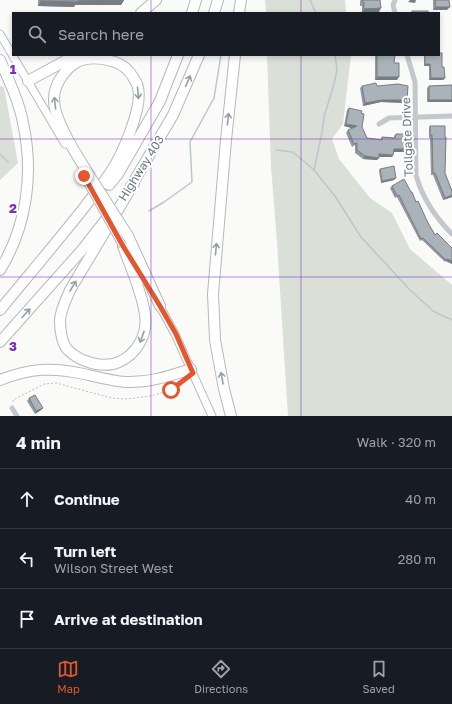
<!DOCTYPE html>
<html lang="en">
<head>
<meta charset="utf-8">
<style>
	:root { --surface:#171b24; --page:#242831; --text:#f1f3f6; --muted:#9ea1a6; --line:#363941; --accent:#e4572e }
	body { margin:0; font-family:"Golos Text",sans-serif; background:var(--page); color:var(--text) }
	.stop { position:absolute; width:12px; height:12px; margin:-9px; border:3px solid #e4572e; border-radius:50%; background:#fff }
	.stop.end { background:#e4572e; border-color:#fff; box-shadow:0 1px 4px #0008 }
	.list { margin:0; padding:0; list-style:none }
	h2 { display:flex; justify-content:space-between; align-items:center; height:52px; margin:0; padding:0 16px; font-size:17px }
	h2 small { font-size:13px; font-weight:400; color:var(--muted) }
	.list li { display:grid; grid-template-columns:26px 1fr auto; gap:12px; align-items:center; box-sizing:border-box; height:60px; padding:0 16px; border-top:1px solid var(--line) }
	.list b { display:block; font-size:15px; white-space:nowrap }
	.list p { margin:0; font-size:13px; white-space:nowrap; color:var(--muted) }
	.list em { font-size:13px; font-style:normal; color:var(--muted) }
	.icon { flex:none; width:22px; height:22px; fill:none; stroke:currentColor; stroke-width:2; stroke-linecap:round; stroke-linejoin:round }
	.map { position:relative; flex:none; width:452px; height:416px; overflow:hidden }
	.search { position:absolute; background:var(--surface); box-shadow:0 2px 6px #0003; left:12px; right:12px; top:12px; height:44px; display:flex; align-items:center; gap:10px; box-sizing:border-box; padding:0 14px; border-radius:0px; color:var(--muted); font-size:15px }
	.sheet { height:232px; background:var(--surface) }
	nav { display:flex; justify-content:space-around; align-items:center; box-sizing:border-box; height:56px; border-top:1px solid var(--line); background:var(--surface); font-size:11px; color:var(--muted) }
	nav a { display:grid; justify-items:center; gap:2px }
	nav .on { color:var(--accent) }
	.map>svg:first-child { display:block }
</style>
</head>
<body>
<div class="map">
<svg width="452" height="416" viewBox="0 0 452 416">
	<rect width="100%" height="100%" fill="#fafaf8"/>
	<g fill="#dadfd7">
		<polygon points="265,0 345,0 346,13 266,13"/>
		<polygon points="267,55 351,55 343,124 332,139 339,159 370,198 392,213 410,249 452,285 452,416 288,416 277,242 271,167"/>
		<polygon points="0,86 4,87 18,163 0,180"/>
	</g>
	<g fill="none" stroke-linecap="round" stroke-linejoin="round">
		<g stroke="#bbc7cb" stroke-width="1.5">
			<polyline points="310,0 316,13"/>
			<polyline points="276,150 293,152 314,170 335,196 361,237 409,289 433,311 452,320"/>
			<polyline points="0,154 8,162"/>
			<polyline points="314,170 322,133 324,117 334,84 337,70 335,55"/>
			<polyline points="149,211 164,202 192,182 190,142 214,98 221,55"/>
		</g>
		<defs>
			<g id="secondary">
				<polyline points="0,34 65,144"/>
				<polyline points="132,260 144,280"/>
				<polyline points="158,303 175,334 212,416"/>
			</g>
			<g id="highway">
				<polyline points="141,13 156,0"/>
				<polyline points="192,13 196,0"/>
				<polyline points="214,13 218,0"/>
				<polyline points="239,13 241,0"/>
				<path d="M0,60C9,81 19,101 23,123C34,173 27,226 0,270"/>
				<polyline points="28,81 76,55"/>
				<polyline points="109,185 118,174 160,101 178,55"/>
				<polyline points="130,188 173,115 199,55"/>
				<polyline points="128,236 160,306"/>
				<path d="M123,246C130,266 143,295 145,315C148,334 137,354 119,362C103,369 80,362 68,350C62,344 60,330 60,321C60,311 66,300 70,290L134,183"/>
				<path d="M0,310C28,276 56,243 83,209C92,197 102,185 110,173C122,156 143,107 138,88C138,84 135,81 133,77C129,70 123,65 115,62C102,58 89,56 77,62C65,69 54,84 54,99C53,119 78,157 89,175"/>
				<polyline points="0,342 82,250 107,218"/>
				<path d="M0,380C31,368 52,367 84,374C97,377 112,381 126,382C149,383 169,376 191,369"/>
				<polyline points="231,416 224,389 215,340 213,294 226,140 235,55"/>
			</g>
		</defs>
		<use href="#secondary" stroke="#b3babf" stroke-width="9"/>
		<use href="#highway" stroke="#b4b9bd" stroke-width="12"/>
		<polyline stroke="#bbbfc2" stroke-width="1" stroke-dasharray="2 2" stroke-linecap="butt" points="13,402 13,400 44,384 56,383 112,398 126,399 151,396 171,390 185,380"/>
		<g stroke="#c3c8cc" stroke-width="5">
			<polyline points="395,0 393,5 395,13"/>
			<path d="M407,55L415,82L416,175C422,197 436,218 452,234"/>
			<polyline points="379,124 389,118 452,116"/>
			<polyline points="12,408 17,416"/>
		</g>
		<use href="#secondary" stroke="#fff" stroke-width="7"/>
		<use href="#highway" stroke="#fff" stroke-width="10"/>
		<defs>
			<polyline id="secondary-bridge" points="84,176 123,246"/>
			<polyline id="highway-bridge" points="89,175 128,236"/>
		</defs>
		<use href="#secondary-bridge" stroke="#b3babf" stroke-width="9" stroke-linecap="butt"/>
		<use href="#highway-bridge" stroke="#b4b9bd" stroke-width="12" stroke-linecap="butt"/>
		<use href="#secondary-bridge" stroke="#fff" stroke-width="7"/>
		<use href="#highway-bridge" stroke="#fff" stroke-width="10"/>
	</g>
	<g fill="#929a9f">
		<polygon points="38,0 124,0 121,5 75,5 74,7 38,6"/>
		<polygon points="361,0 380,0 379,12 362,12 362,6 360,6 360,1"/>
		<polygon points="433,0 449,0 447,10 433,10"/>
		<polygon points="375,55 395,55 394,63 397,80 375,80"/>
		<polygon points="424,55 439,55 445,78 443,80 429,80 429,66 424,66"/>
		<polygon points="452,85 427,102 427,88 429,86"/>
		<polygon points="362,86 377,86 407,100 405,103 381,102 363,106 360,88"/>
		<polygon points="349,108 361,113 362,127 367,138 380,140 382,137 394,138 394,136 396,134 407,149 406,152 394,152 393,155 392,157 379,157 377,160 363,159 355,153 355,145 352,147 346,133 348,130 352,128 344,126 347,110"/>
		<polygon points="430,126 452,197 443,200 433,175 431,175 430,138 429,138 429,128"/>
		<polygon points="380,169 394,180 381,183 379,171"/>
		<polygon points="392,186 416,202 452,264 446,261 445,262 422,240 420,241 397,197 395,198 390,188"/>
		<polygon points="29,398 43,408 41,410 35,414 27,401"/>
	</g>
	<g fill="#777d82">
		<polygon points="124,0 121,5 75,5 74,7 38,6 41,1"/>
		<polygon points="410,0 416,0 415,3 408,2"/>
		<polygon points="436,7 450,7 447,10 433,10"/>
		<polygon points="381,8 379,12 362,12 364,9"/>
		<polygon points="425,64 430,64 429,66 424,66"/>
		<polygon points="377,77 399,77 397,80 375,80"/>
		<polygon points="431,78 445,78 443,80 429,80"/>
		<polygon points="382,100 407,100 405,103 381,102 363,106 365,103"/>
		<polygon points="429,100 452,100 452,102 427,102"/>
		<polygon points="346,124 357,126 355,129 344,126"/>
		<polygon points="394,149 407,149 406,152 392,152"/>
		<polygon points="379,154 393,155 392,157 377,157"/>
		<polygon points="365,156 379,158 377,160 363,159"/>
		<polygon points="396,178 394,180 381,183 382,181"/>
		<polygon points="452,195 452,197 443,200 445,198"/>
		<polygon points="447,259 452,261 452,264 446,261"/>
		<polygon points="43,408 41,410 35,414 36,411"/>
	</g>
	<g fill="#aab3b9" stroke="#777d82">
		<polygon points="41,0 124,0 78,1 78,2 41,1"/>
		<polygon points="362,0 380,0 381,8 364,9 364,2 363,2"/>
		<polygon points="435,0 449,0 450,7 436,7"/>
		<rect x="412" y="11" width="16" height="2"/>
		<polygon points="439,53 442,53 442,67 444,67 445,78 431,78 430,64 425,64 425,55 439,55"/>
		<polygon points="377,55 395,55 394,63 399,63 399,77 377,77"/>
		<polygon points="376,83 377,86 398,84 408,86 407,100 382,100 365,103 362,86"/>
		<polygon points="452,85 452,100 429,100 429,86"/>
		<polygon points="349,108 362,111 361,113 364,114 362,127 367,138 382,140 382,137 395,138 396,134 408,134 407,149 394,149 393,155 379,154 379,158 365,156 357,150 357,143 354,144 348,130 357,126 346,124"/>
		<polygon points="430,126 445,126 445,137 446,137 445,173 452,191 452,195 445,198 435,173 433,173 432,135 430,135"/>
		<polygon points="394,166 396,178 382,181 380,169"/>
		<polygon points="404,179 411,192 412,192 416,202 418,201 428,223 435,235 437,233 452,248 452,261 447,259 446,260 423,238 421,239 399,195 397,196 392,186"/>
		<polygon points="35,395 43,408 36,411 29,398"/>
	</g>
	<defs><path id="oneway-shaft" d="M-6 0H5M1.5-3L5.5 0L1.5 3" fill="none" stroke-width="1.6" stroke-linecap="round" stroke-linejoin="round"/></defs>
	<g stroke="#939fa8">
		<use href="#oneway-shaft" transform="translate(188 81) rotate(-66)"/>
		<use href="#oneway-shaft" transform="translate(138 93) rotate(85)"/>
		<use href="#oneway-shaft" transform="translate(55 103) rotate(-96)"/>
		<use href="#oneway-shaft" transform="translate(228 119) rotate(-84)"/>
		<use href="#oneway-shaft" transform="translate(216 249) rotate(-85)"/>
		<use href="#oneway-shaft" transform="translate(73 286) rotate(-60)"/>
		<use href="#oneway-shaft" transform="translate(26 313) rotate(-48)"/>
		<use href="#oneway-shaft" transform="translate(142 337) rotate(110)"/>
		<use href="#oneway-shaft" transform="translate(222 378) rotate(-100)"/>
	</g>
	<g fill="none" stroke-linecap="round" stroke-linejoin="round">
		<polyline stroke="#e4572e" stroke-width="5" points="84,176 123,246 160,306 176,334 193,373 171,390"/>
	</g>
	<path fill="none" stroke="#7b2cbf" stroke-width="1" stroke-opacity="0.55" d="M151,0V13M301,0V13M151,55V416M301,55V416M0,139H452M0,277H452"/>
	<g text-anchor="middle" dominant-baseline="central" stroke-width="4" stroke-linejoin="round" paint-order="stroke">
		<g font-size="12" fill="#657683" stroke="#fff">
			<text transform="translate(407 137) rotate(-92)">Tollgate Drive</text>
			<text transform="translate(141 168) rotate(-58)">Highway 403</text>
		</g>
	</g>
	<g font-size="13" text-anchor="middle" font-weight="bold" fill="#7b2cbf" stroke="#fff" stroke-width="4" stroke-linejoin="round" paint-order="stroke">
		<text x="13" y="74">1</text>
		<text x="13" y="213">2</text>
		<text x="13" y="351">3</text>
	</g>
</svg>
<div class="stop" style="left:171px;top:390px"></div>
<div class="stop end" style="left:84px;top:176px"></div>
<div class="search"><svg class="icon" aria-label="search" viewBox="0 0 24 24"><circle cx="10" cy="10" r="6"/><path d="M15 15l6 6"/></svg>Search here</div>
</div>
<section class="sheet">
<h2>4 min<small>Walk · 320 m</small></h2>
<ul class="list">
<li><svg class="icon" aria-label="ahead" viewBox="0 0 24 24"><path d="M12 20V5M6 11l6-6 6 6"/></svg><div><b>Continue</b></div><em>40 m</em></li>
<li><svg class="icon" aria-label="left" viewBox="0 0 24 24"><path d="M17 20v-9H6M10 6l-5 5 5 5"/></svg><div><b>Turn left</b><p>Wilson Street West</p></div><em>280 m</em></li>
<li><svg class="icon" aria-label="arrive" viewBox="0 0 24 24"><path d="M6 21V4h12l-3 4 3 4H6"/></svg><div><b>Arrive at destination</b></div></li>
</ul>
</section>
<nav>
<a class="on"><svg class="icon" aria-label="map" viewBox="0 0 24 24"><path d="M3 6l6-2 6 2 6-2v14l-6 2-6-2-6 2zM9 4v14M15 6v14"/></svg>Map</a>
<a><svg class="icon" aria-label="directions" viewBox="0 0 24 24"><path d="M12 3l9 9-9 9-9-9zM9 14v-3h6M13 9l2 2-2 2"/></svg>Directions</a>
<a><svg class="icon" aria-label="saved" viewBox="0 0 24 24"><path d="M7 4h10v16l-5-4-5 4z"/></svg>Saved</a>
</nav>
</body>
</html>
